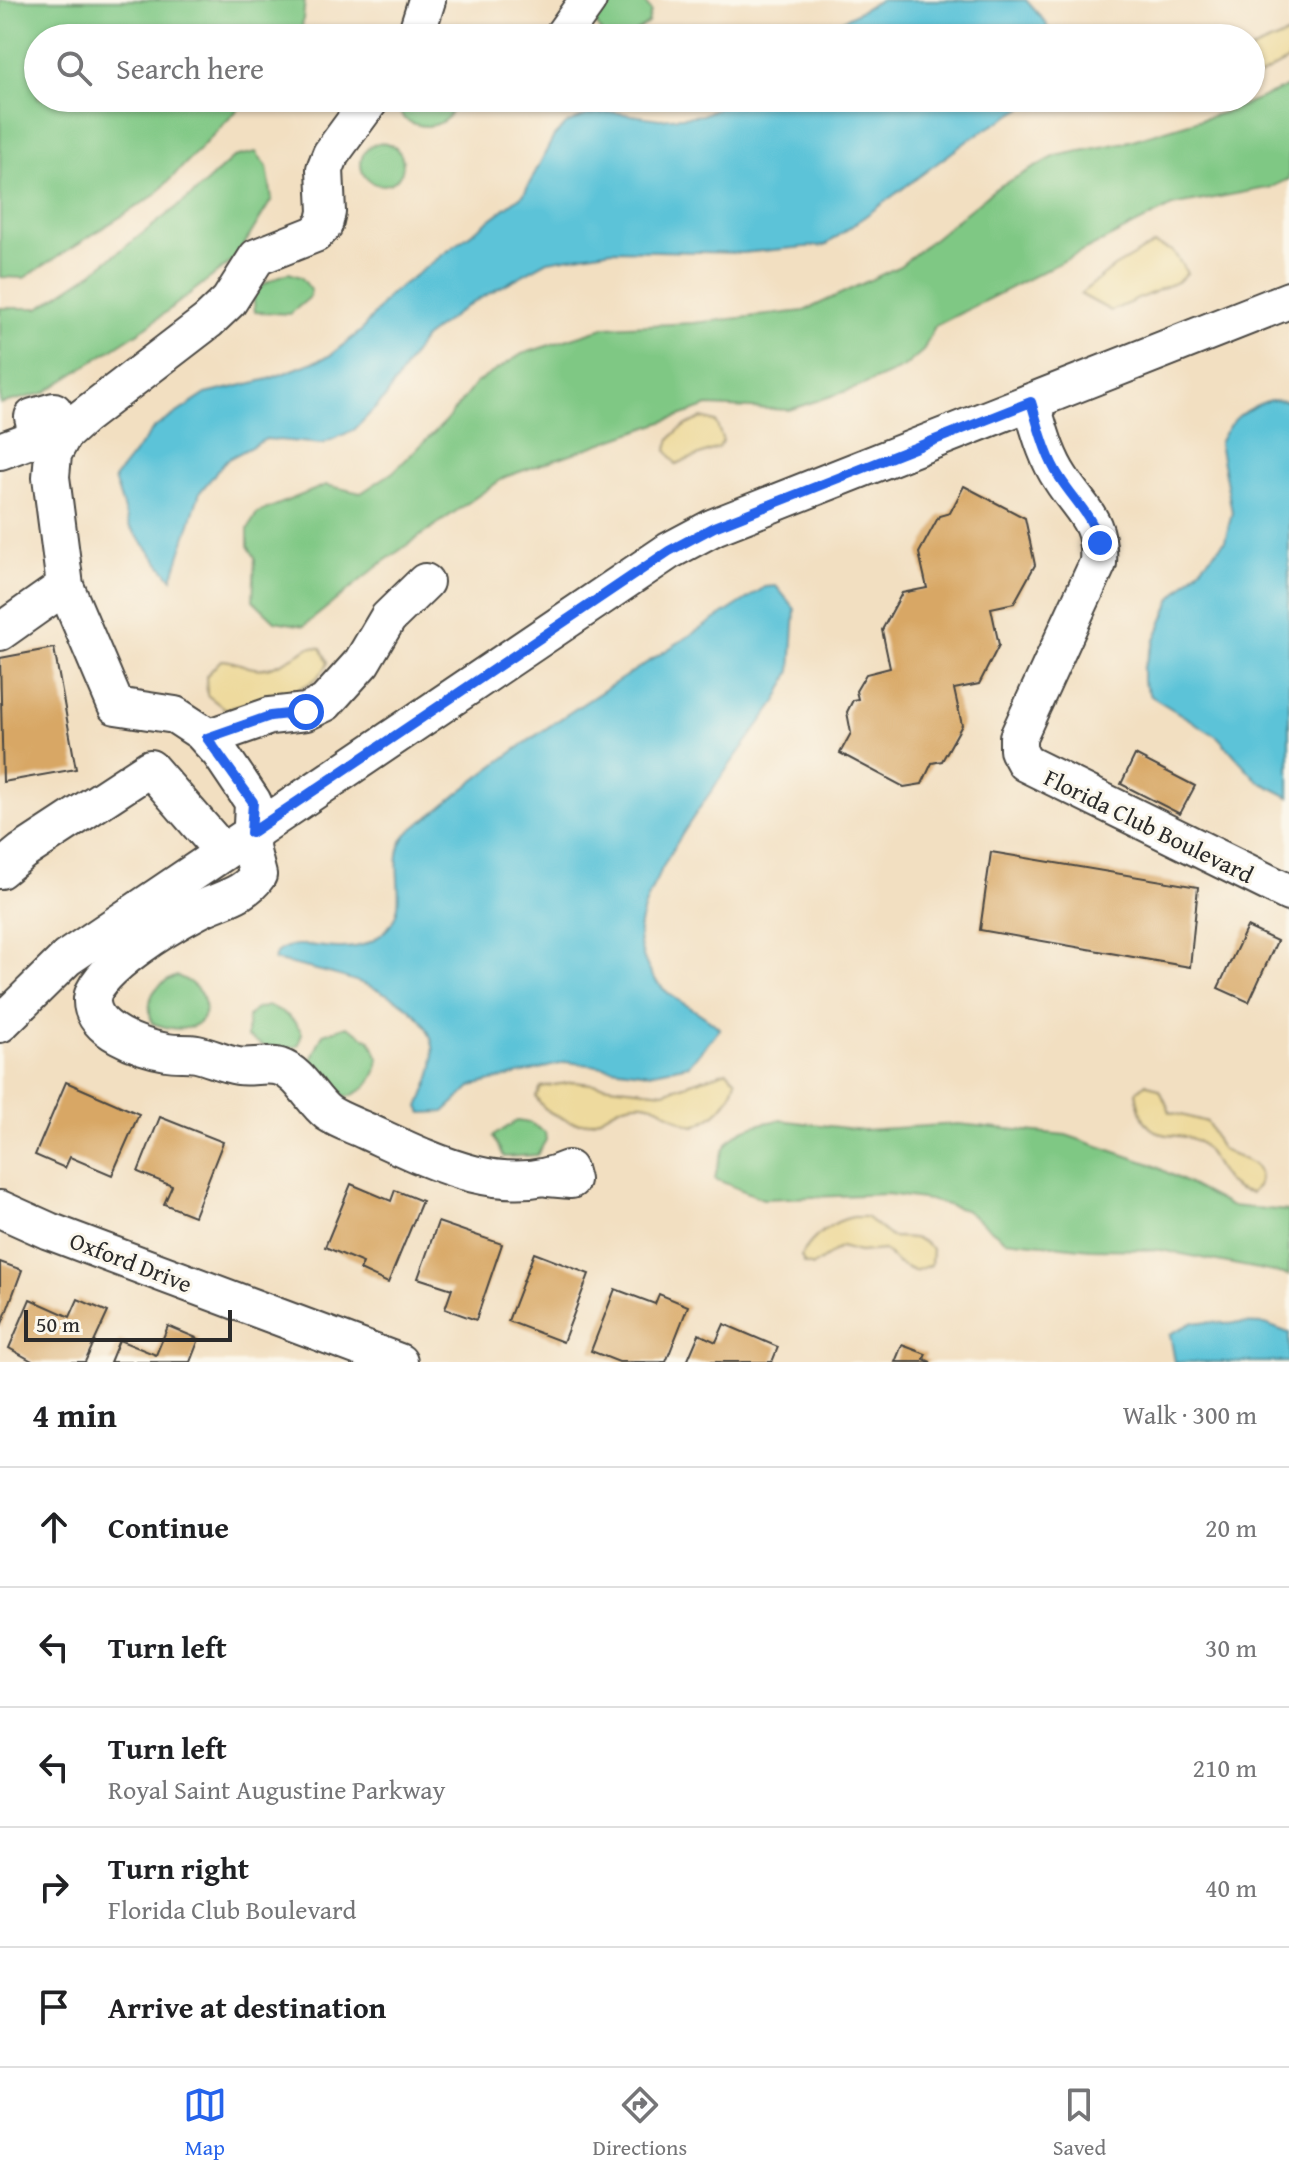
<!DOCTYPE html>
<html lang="en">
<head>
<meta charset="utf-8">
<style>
	:root { --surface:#fff; --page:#f6f6f6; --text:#202124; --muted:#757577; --line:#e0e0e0; --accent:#2563eb }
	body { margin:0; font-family:"Gentium Book Plus",serif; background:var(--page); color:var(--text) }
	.scale { position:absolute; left:24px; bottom:20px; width:208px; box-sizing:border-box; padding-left:8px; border:4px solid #2b2b2b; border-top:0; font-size:22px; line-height:28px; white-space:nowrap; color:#2b2b2b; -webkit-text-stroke:6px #fbf7ec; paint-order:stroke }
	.stop { position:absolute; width:24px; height:24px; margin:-18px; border:6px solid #2563eb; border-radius:50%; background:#fff }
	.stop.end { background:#2563eb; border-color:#fff; box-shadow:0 2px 8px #0008 }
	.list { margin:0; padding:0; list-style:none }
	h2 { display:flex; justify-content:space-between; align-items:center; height:104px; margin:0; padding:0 32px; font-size:34px }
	h2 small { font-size:26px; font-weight:400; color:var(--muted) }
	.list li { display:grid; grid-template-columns:52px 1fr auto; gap:24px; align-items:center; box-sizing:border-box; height:120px; padding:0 32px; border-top:2px solid var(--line) }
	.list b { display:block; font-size:30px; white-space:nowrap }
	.list p { margin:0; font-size:26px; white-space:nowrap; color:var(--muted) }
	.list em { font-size:26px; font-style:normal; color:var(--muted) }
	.icon { flex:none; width:44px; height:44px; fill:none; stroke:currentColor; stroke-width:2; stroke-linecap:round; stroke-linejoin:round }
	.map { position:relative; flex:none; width:1289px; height:1362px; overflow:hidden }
	.search { position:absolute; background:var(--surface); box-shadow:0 2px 6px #0004; left:24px; right:24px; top:24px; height:88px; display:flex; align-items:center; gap:20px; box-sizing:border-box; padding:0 28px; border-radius:44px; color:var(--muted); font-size:30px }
	.sheet { height:704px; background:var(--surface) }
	nav { display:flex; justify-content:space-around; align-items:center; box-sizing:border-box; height:112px; border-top:2px solid var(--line); background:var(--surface); font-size:22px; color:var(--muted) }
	nav a { display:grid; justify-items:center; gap:4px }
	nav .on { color:var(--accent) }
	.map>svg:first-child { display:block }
</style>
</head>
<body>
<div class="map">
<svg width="1289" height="1362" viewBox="0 0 1289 1362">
	<rect width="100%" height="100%" fill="#fbf7ec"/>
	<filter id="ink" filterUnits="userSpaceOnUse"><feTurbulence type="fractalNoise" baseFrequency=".0125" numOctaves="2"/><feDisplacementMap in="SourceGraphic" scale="16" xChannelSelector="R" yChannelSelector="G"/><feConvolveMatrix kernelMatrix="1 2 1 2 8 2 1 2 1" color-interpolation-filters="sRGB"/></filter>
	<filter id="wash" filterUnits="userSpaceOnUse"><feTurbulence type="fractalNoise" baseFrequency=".006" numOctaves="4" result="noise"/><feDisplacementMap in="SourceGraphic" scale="32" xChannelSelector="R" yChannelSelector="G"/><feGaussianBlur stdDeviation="1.8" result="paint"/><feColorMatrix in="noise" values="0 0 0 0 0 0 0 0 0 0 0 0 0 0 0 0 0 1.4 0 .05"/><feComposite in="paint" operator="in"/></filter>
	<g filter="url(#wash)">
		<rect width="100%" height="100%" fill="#f2dfc1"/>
		<g fill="#7fc884" stroke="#557a58" stroke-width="2">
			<polygon points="0,0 305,0 301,38 38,38 38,98 249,98 155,195 24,278 0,277"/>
			<polygon points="611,0 643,0 651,11 648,23 627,38 603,35 594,20"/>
			<polygon points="1289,86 1289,179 1272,187 1172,206 935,326 923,351 903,368 856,388 789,410 708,406 505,477 383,562 304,626 275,621 253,600 255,557 248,546 248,529 257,513 326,485 361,493 393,472 445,422 476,383 522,354 606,327 693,323 804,311 900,266 996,188 1056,156 1126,142 1229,111"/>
			<path d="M402,98H455C452,127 426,132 404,119L400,112Z"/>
			<circle cx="382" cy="164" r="21"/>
			<polygon points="256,152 267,167 272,199 236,258 148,326 44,393 0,404 0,308 39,308 89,275 195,193 234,157"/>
			<path d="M289,273L301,277L311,290L309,298L290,314L255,312L253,294C263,283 275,277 289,273Z"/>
			<path d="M177,976C221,992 214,1046 152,1023C145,998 153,985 177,976Z"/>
			<path d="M269,1006C284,1012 294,1018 302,1033L298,1046L273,1051L247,1037L248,1016L256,1009Z"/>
			<path d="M347,1026L370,1040L379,1058C377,1078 366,1091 347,1097L321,1079L311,1060L323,1034Z"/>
			<path d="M779,1120L863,1130L958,1124L1066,1135L1151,1164L1230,1206L1289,1211V1275L1161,1250L1090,1249L1005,1240L965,1210L929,1200L887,1194L763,1199L715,1179C722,1135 737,1128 779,1120Z"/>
			<polygon points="517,1121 530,1123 545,1132 546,1140 537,1155 504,1157 493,1136"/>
		</g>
		<g fill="#eeda9e" stroke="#8c8264" stroke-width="2">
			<polygon points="1289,34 1289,60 1251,80 1251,50"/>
			<polygon points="1154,244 1173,251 1187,273 1179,281 1111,311 1080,294 1114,267"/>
			<path d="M702,418L716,422L723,441L718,448L676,464L667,451C667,433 687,424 702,418Z"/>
			<path d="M310,647L321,648L328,662C316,695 257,699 225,709L207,695L206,676L221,660C234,660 242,666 254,668C273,671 294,656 310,647Z"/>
			<path d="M727,1071L736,1080C731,1102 715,1118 694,1126C676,1123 664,1105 644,1103C609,1099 601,1135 564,1119C551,1114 543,1109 536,1097L541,1087L574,1082L664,1092Z"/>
			<path d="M1146,1083L1160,1090L1170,1112L1207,1122C1214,1130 1215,1144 1223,1150C1238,1160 1267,1160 1258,1186L1251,1193C1221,1189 1220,1165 1203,1146C1181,1123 1145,1156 1136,1092Z"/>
			<path d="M853,1217H866L891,1237C910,1238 918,1235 932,1249L931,1265L914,1271L897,1263L884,1250L859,1252L841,1247L813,1266L804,1263L801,1256C812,1237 832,1221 853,1217Z"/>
		</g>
		<g fill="#5bc3d8" stroke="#437782" stroke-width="2">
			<polygon points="880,0 1026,0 1046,23 1051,38 821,38 843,20"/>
			<polygon points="740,98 1032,98 1023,108 974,136 826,245 742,253 612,250 548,261 468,305 424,338 385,398 354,430 322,444 266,439 226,460 200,492 172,579 129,526 114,479 154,428 206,394 269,379 329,356 361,331 389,295 524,194 554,136 566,124 587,115 612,112 660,119 702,115"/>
			<path d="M1270,400L1289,401V797L1258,781L1218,737L1151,696L1143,682V669L1172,598L1225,541L1232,512L1219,443C1231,418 1244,409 1270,400Z"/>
			<path d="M776,586L795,609L791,671L777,700C742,751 637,879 639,937C640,952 648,971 657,982C673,1002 700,1009 720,1029L689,1065L649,1073L567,1062L472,1086L444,1112L422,1113L419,1107C424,1094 431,1079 433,1066C445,990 325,973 274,960L276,953C305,929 350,970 388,928C412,901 385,861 406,835C415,825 429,818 439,809C539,725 656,659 765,587Z"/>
			<polygon points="1193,1322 1265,1324 1289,1333 1289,1362 1175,1362 1170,1334"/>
		</g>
		<g id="blocks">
			<g fill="#d8a765">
				<polygon points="964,486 1025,518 1035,565 1014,603 991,608 999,645 979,684 954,689 962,725 942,761 932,763 922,784 904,787 840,753 851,733 847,712 853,700 858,699 856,691 866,674 890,668 882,630 902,593 927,588 919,553 939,516 950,513"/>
				<polygon points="54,648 76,769 3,782 0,658"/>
				<polygon points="1135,755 1195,786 1180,814 1121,784"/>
				<polygon points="991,852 1198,887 1190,967 980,930"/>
				<polygon points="1247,927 1277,941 1249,1002 1218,988"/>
				<polygon points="66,1082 139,1114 112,1175 70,1157 65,1168 35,1155"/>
				<polygon points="160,1117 223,1142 194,1216 164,1204 172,1186 138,1172"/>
				<polygon points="351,1184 391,1201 395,1190 422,1201 388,1283 360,1270 363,1263 325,1247"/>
				<polygon points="438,1222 502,1244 476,1320 445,1309 452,1289 418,1278"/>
				<polygon points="534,1253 589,1274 563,1342 508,1321"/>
				<polygon points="0,1262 22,1270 0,1329"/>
				<polygon points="615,1289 655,1304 659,1294 688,1306 666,1362 619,1362 591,1351"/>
				<polygon points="30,1299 70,1317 78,1299 108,1312 85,1362 34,1362 9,1348"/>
				<polygon points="724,1324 778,1347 772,1362 687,1362 699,1334 716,1342"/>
				<polygon points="168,1326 199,1339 190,1362 110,1362 119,1340 156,1355"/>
				<polygon points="902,1345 926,1354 924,1359 931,1362 895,1362"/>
			</g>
		</g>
	</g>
	<g filter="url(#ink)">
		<use href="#blocks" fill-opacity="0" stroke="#494642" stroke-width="2"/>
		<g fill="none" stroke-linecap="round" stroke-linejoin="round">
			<defs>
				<g id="minor">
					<polyline points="415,38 427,0"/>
					<polyline points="561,38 588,0"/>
					<path d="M372,98L331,154L325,169L327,212L324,225L315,234L257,257L229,301L208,321L83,417L63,435L53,454L51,477L65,586L116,706L175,715L201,732L220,753L253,802L251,848L258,875C243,897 219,899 197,911C172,924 94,970 92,999C90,1031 143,1048 167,1052C177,1054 187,1052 197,1054C211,1057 224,1064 238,1066C251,1068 267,1063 280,1067C301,1074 311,1100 328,1113C340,1121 353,1125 366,1131C427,1159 502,1199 568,1169L571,1180L548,1178"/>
					<path d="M1031,402C1039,428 1045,455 1061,479C1082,512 1101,520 1098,563L1018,737V750L1025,763L1289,893"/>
					<polyline points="0,451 38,437 49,446 63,435 54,411 33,417 36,429 47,439 56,427 52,416 38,420 40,424"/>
					<polyline points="0,632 65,586"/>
					<polyline points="207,738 270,716 306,712 325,703 362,662 388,618 425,582"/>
					<polyline points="0,870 22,852 150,768 223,852"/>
					<polyline points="0,1024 67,958 669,551 714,527 1289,300"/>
					<polyline points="0,1209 49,1231 399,1362"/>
				</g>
			</defs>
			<use href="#minor" stroke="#494642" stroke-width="40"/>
			<use href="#minor" stroke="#fff" stroke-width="36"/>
		</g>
	</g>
	<g fill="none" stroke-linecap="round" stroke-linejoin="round" filter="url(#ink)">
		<path stroke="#2563eb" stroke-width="10" d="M306,712L270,716L207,738L253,802L251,833L669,551L714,527L1031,402C1039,428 1045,455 1060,478C1075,501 1092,516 1100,543"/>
	</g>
	<g text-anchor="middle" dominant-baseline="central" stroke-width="6" stroke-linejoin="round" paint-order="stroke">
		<g font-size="24" fill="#2b2b2b" stroke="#fbf7ec">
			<text transform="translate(1149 826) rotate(26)">Florida Club Boulevard</text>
			<text transform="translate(131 1262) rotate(21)">Oxford Drive</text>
		</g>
	</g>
</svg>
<div class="scale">50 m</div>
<div class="stop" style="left:306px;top:712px"></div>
<div class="stop end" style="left:1100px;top:543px"></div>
<div class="search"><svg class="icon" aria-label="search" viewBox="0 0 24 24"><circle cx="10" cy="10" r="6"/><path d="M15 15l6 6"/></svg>Search here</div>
</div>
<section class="sheet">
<h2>4 min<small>Walk · 300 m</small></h2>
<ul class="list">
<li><svg class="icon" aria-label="ahead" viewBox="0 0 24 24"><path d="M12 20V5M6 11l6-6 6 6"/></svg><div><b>Continue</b></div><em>20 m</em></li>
<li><svg class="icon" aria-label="left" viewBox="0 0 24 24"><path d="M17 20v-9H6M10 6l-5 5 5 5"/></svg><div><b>Turn left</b></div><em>30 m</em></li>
<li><svg class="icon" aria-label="left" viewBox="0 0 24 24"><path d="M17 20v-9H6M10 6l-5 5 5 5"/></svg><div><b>Turn left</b><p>Royal Saint Augustine Parkway</p></div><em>210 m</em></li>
<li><svg class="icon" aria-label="right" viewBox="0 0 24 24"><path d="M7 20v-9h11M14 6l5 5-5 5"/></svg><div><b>Turn right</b><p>Florida Club Boulevard</p></div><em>40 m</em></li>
<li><svg class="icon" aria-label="arrive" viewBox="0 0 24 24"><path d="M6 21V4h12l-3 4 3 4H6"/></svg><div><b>Arrive at destination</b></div></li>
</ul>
</section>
<nav>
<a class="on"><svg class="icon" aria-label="map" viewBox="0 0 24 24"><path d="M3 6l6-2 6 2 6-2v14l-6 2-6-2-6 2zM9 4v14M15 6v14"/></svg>Map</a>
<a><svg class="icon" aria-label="directions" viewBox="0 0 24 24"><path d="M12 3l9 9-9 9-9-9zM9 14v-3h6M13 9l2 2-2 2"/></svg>Directions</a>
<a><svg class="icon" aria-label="saved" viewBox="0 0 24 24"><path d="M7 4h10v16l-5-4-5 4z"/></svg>Saved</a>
</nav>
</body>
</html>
